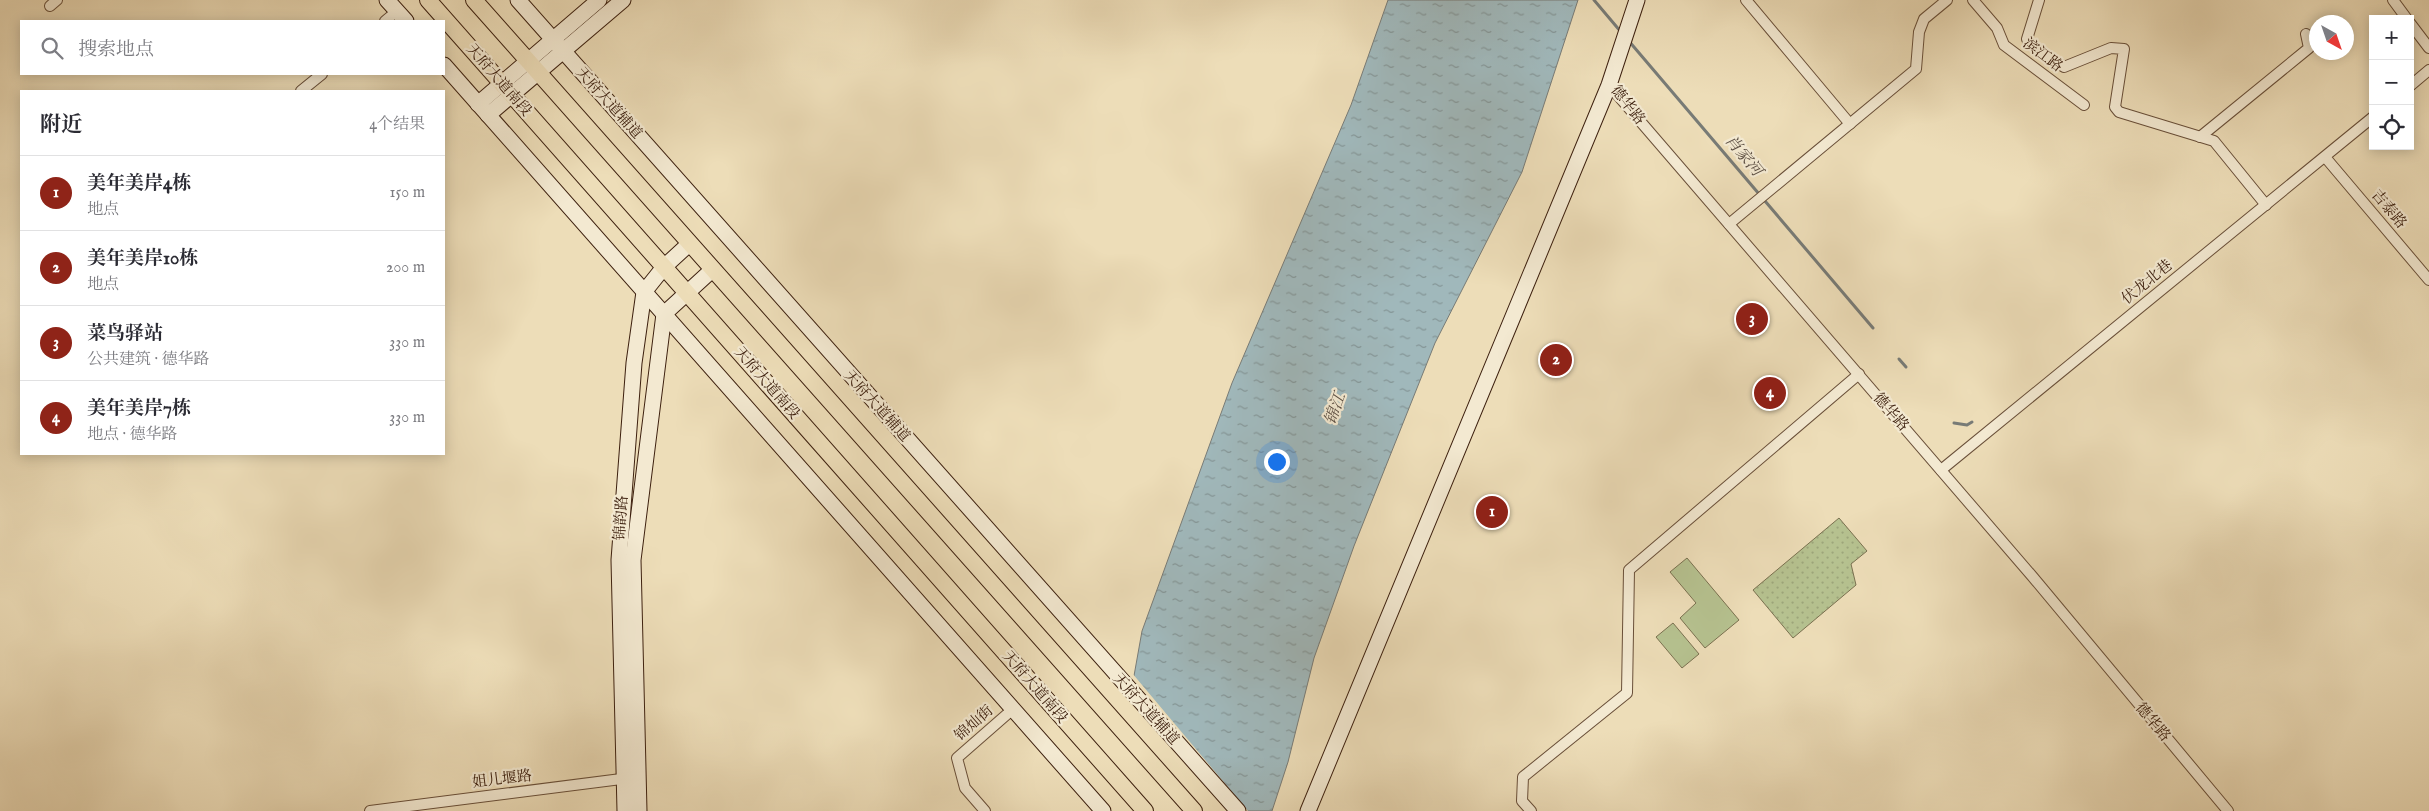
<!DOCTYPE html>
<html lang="zh">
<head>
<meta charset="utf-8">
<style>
	:root { --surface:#fff; --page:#f2f2f3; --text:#2b2b33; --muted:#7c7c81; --line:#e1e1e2; --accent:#8f2418 }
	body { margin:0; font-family:"IM FELL English","Noto Serif SC",serif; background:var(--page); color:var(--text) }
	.controls { position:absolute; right:15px; top:15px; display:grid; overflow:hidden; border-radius:0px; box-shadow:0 2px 12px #0003 }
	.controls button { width:45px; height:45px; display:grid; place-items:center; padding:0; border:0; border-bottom:1px solid var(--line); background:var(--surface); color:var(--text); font:25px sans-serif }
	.compass { position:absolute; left:2309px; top:15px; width:45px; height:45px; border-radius:50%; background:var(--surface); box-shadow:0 2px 12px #0003; rotate:140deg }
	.you { position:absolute; left:1276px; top:461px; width:18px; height:18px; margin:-12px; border:4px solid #fff; border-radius:50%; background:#1a73e8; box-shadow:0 0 0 8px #1a73e833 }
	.badge { display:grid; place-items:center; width:32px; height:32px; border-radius:50%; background:var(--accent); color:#fff; font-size:16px; font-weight:700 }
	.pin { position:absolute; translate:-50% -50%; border:2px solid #fff; box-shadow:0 1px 5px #0006 }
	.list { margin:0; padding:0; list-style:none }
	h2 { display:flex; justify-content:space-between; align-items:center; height:65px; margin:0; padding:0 20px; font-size:21px }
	h2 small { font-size:16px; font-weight:400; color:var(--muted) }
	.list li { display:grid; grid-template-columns:32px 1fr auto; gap:15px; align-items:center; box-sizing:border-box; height:75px; padding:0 20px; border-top:1px solid var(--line) }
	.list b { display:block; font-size:19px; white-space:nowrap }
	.list p { margin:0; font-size:16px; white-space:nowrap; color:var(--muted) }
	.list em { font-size:16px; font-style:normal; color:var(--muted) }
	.icon { flex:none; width:28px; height:28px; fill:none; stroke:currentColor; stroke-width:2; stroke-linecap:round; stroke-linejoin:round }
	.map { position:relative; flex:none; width:2429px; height:811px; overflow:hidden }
	.search { position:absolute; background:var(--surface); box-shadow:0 2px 12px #0003; left:20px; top:20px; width:425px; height:55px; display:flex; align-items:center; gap:12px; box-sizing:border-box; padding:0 18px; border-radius:0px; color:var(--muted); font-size:19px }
	.panel { position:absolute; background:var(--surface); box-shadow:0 2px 12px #0003; left:20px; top:90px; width:425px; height:365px; border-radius:0px }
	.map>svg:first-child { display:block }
</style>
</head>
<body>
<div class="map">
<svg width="2429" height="811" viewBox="0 0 2429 811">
	<defs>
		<pattern id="grass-dots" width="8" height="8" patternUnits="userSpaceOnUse" patternTransform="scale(1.25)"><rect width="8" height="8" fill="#b6c290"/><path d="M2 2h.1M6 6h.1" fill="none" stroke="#9da67b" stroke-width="1.8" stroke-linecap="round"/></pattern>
		<pattern id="water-ripples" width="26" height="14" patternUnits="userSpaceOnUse" patternTransform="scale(1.25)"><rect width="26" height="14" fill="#a0b8bb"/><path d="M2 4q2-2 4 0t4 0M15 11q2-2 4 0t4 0" fill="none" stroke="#849596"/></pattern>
	</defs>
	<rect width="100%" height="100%" fill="#edddb8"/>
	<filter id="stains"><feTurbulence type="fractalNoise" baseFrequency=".004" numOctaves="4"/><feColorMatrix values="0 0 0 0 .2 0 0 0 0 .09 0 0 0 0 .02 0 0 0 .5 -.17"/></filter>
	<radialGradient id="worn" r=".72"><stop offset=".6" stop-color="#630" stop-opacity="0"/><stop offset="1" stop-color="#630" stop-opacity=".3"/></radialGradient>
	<polygon fill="url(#grass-dots)" stroke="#7a7150" points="1839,518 1867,551 1851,564 1856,585 1793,638 1753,590"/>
	<g fill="#b6c290" stroke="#7a7150">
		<polygon points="1687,558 1739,620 1705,648 1680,618 1696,603 1670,572"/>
		<polygon points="1673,623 1699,654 1682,668 1656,637"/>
	</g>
	<polygon fill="url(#water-ripples)" stroke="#787b76" points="1388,0 1578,0 1522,172 1435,343 1354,546 1314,658 1288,762 1272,811 1133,811 1137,774 1132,687 1142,631 1232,383 1351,105"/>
	<polygon fill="#edddb8" points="1132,673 1248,811 1131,811 1134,774 1129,719"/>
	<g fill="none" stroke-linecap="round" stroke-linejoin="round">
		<g stroke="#787b76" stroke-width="3">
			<polyline points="1594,0 1621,32"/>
			<polyline points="1628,40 1873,328"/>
			<polyline points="1899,359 1906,367"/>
			<polyline points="1954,423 1967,425 1972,422"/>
		</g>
		<defs>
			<g id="street">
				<polyline points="1746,0 1850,124"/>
				<polyline points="1973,0 1997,28 2004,45 2084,105"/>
				<polyline points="2039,0 2027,39 2029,43 2064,67 2111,48 2124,49 2115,107 2119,112 2214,141 2266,205"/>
				<polyline points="2393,0 2407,19"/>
				<polyline points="50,6 57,0"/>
				<polyline points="385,21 397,11"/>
				<polyline points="2410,23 2429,48"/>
				<polyline points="1609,85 2032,576 2228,811"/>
				<polyline points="2410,86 2429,70"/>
				<polyline points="301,91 322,74"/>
				<polyline points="2200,137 2309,48 2306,34"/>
				<polyline points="2325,157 2429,280"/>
				<polyline points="1729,224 1916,69 1919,32 1924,19 1947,0"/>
				<polyline points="1941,470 2373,117"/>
				<polyline points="370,811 629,778"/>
				<polyline points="985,811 965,788 957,758 1013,709"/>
				<polyline points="1531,811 1522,801 1523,777 1627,693 1629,570 1859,374"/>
			</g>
			<g id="secondary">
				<polyline points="387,0 406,21"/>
				<polyline points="518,0 1238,811"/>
				<polyline points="444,65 1103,811"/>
				<polyline points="478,104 599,0"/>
				<polyline points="488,115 623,0"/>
				<polyline points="625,811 619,560 634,363 644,292 664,267 689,244"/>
				<polyline points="639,811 633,560 664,314 712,270"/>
				<polyline points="1308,811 1609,85 1637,0"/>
			</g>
			<g id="primary">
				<polyline points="428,0 1145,811"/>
				<polyline points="474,0 1194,811"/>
			</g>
		</defs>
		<use href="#street" stroke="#694f39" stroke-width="12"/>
		<use href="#secondary" stroke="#3d200f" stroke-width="17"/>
		<use href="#primary" stroke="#3d200f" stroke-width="18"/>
		<use href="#street" stroke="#f3e9d1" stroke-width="10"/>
		<use href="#secondary" stroke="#f3e9d1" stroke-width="15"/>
		<use href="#primary" stroke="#edddb8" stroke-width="16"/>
	</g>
	<g text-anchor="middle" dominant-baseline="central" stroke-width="4.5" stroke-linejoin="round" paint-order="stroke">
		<g font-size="15" fill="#3d200f" stroke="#f3e9d1">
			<text transform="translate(2043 55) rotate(37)">滨江路</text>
			<text transform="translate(499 80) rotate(49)">天府大道南段</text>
			<text transform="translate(609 103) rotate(48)">天府大道辅道</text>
			<text transform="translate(1628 105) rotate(52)">德华路</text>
			<text transform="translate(2389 209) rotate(50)">吉泰路</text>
			<text transform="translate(2147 282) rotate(-39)">伏龙北巷</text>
			<text transform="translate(767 383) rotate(49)">天府大道南段</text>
			<text transform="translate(877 406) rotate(48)">天府大道辅道</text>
			<text transform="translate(1891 412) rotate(49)">德华路</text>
			<text transform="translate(621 518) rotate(-86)">锦韵路</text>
			<text transform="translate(1035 687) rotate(49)">天府大道南段</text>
			<text transform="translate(1146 709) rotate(48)">天府大道辅道</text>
			<text transform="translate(2153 722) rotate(50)">德华路</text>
			<text transform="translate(974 723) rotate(-41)">锦灿街</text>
			<text transform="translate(502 779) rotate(-7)">姐儿堰路</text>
		</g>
		<g font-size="16" font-style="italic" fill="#5b4e43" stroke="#f3e9d1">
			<text transform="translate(1743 156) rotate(50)">肖家河</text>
			<text transform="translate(1336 409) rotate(-70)">锦江</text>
		</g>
	</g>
	<rect width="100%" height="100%" filter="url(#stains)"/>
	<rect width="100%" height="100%" fill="url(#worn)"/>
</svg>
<div class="controls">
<button>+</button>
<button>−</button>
<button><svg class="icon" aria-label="locate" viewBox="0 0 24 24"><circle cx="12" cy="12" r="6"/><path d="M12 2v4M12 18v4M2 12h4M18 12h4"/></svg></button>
</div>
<svg class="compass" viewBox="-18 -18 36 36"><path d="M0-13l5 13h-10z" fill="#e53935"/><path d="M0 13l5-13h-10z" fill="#7c7c81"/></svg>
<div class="you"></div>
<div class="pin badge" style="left:1492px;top:512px">1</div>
<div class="pin badge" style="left:1556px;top:360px">2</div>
<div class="pin badge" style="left:1752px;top:319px">3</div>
<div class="pin badge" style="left:1770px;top:393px">4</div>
<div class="search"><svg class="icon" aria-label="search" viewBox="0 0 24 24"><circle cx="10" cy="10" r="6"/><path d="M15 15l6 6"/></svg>搜索地点</div>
<section class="panel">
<h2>附近<small>4个结果</small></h2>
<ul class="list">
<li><span class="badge">1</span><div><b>美年美岸4栋</b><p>地点</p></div><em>150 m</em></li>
<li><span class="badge">2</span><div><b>美年美岸10栋</b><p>地点</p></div><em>200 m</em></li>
<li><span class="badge">3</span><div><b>菜鸟驿站</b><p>公共建筑 · 德华路</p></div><em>330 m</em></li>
<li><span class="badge">4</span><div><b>美年美岸7栋</b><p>地点 · 德华路</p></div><em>330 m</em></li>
</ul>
</section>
</div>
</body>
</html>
